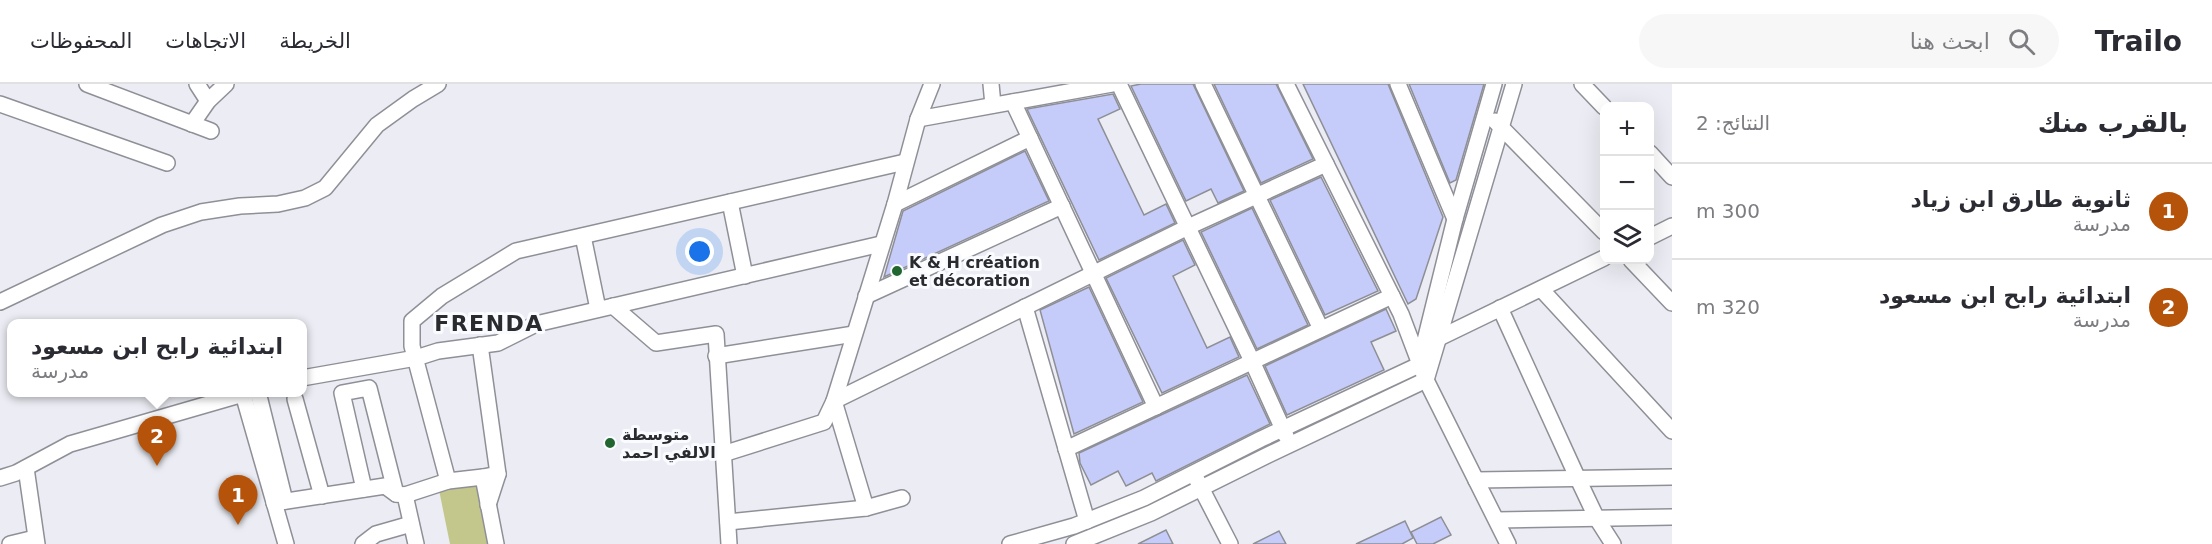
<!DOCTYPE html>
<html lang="ar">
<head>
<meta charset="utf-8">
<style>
	:root { --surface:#fff; --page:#f7f7f7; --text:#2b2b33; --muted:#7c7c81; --line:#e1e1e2; --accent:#b45309 }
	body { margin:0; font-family:"DejaVu Sans",Cairo,sans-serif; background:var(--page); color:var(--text); direction:rtl }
	.controls { position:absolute; right:18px; top:18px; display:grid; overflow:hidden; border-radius:12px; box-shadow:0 6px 24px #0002 }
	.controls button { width:54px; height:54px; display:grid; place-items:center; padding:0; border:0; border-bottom:2px solid var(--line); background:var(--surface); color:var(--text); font:30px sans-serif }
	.you { position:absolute; left:700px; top:168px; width:21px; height:21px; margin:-15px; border:4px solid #fff; border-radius:50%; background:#1a73e8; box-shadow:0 0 0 9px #1a73e833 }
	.badge { display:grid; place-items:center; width:39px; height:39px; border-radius:50%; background:var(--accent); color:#fff; font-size:20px; font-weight:700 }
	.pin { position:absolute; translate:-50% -50px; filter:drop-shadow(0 2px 3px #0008) }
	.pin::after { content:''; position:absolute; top:32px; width:21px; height:18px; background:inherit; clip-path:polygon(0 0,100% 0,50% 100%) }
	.popup { position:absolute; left:7px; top:235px; width:300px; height:78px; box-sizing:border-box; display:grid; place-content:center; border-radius:12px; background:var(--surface); filter:drop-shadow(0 2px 4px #0005); font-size:20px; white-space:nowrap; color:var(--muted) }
	.popup b { font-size:22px; color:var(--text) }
	.popup::after { content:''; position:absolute; left:50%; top:100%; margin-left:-12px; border:12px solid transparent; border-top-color:var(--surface) }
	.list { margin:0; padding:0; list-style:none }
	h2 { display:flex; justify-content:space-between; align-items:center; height:78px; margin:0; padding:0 24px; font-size:26px }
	h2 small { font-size:20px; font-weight:400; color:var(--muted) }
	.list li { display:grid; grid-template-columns:39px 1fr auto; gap:18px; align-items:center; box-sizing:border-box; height:96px; padding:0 24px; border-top:2px solid var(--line) }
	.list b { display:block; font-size:22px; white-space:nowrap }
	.list p { margin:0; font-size:20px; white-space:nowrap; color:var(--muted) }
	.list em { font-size:20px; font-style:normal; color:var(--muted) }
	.icon { flex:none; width:33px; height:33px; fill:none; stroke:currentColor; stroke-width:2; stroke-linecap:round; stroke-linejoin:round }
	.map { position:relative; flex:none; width:1672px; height:460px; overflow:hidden; direction:ltr }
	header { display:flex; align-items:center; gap:36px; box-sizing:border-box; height:84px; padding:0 30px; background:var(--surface); border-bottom:2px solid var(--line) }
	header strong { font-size:28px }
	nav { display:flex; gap:33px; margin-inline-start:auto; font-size:21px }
	.search { width:420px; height:54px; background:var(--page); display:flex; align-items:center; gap:15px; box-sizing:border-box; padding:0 21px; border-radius:33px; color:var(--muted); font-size:22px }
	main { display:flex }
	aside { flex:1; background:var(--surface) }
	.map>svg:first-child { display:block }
</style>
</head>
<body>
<header>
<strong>Trailo</strong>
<div class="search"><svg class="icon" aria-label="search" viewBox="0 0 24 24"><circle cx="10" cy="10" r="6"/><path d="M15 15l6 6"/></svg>ابحث هنا</div>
<nav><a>الخريطة</a><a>الاتجاهات</a><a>المحفوظات</a></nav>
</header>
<main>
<aside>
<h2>بالقرب منك<small>النتائج: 2</small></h2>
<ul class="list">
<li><span class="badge">1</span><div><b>ثانوية طارق ابن زياد</b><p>مدرسة</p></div><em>300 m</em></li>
<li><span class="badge">2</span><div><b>ابتدائية رابح ابن مسعود</b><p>مدرسة</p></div><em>320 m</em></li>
</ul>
</aside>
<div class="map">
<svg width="1672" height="460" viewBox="0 0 1672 460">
	<rect width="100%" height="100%" fill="#ecedf4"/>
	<polygon fill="#c4c78b" points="480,398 493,460 450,460 439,406"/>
	<g fill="#c5ccf9" stroke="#8e8f95" stroke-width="1.5">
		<polygon points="1141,0 1193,0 1244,107 1218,119 1211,105 1186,117 1131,2"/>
		<polygon points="1214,0 1276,0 1313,75 1261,99"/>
		<polygon points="1303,0 1388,0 1443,133 1416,215 1408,220"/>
		<polygon points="1409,0 1484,0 1456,96 1450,99"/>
		<polygon points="1113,10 1120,25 1098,35 1144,131 1166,120 1175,139 1099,176 1027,25"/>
		<polygon points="1025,67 1049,117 884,193 903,127"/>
		<polygon points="1321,93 1378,207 1325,231 1270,116"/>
		<polygon points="1252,124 1308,241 1257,265 1201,148"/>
		<polygon points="1183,156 1195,181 1173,192 1207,264 1230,253 1239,273 1162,309 1106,194"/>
		<polygon points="1089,203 1143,318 1074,350 1040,226"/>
		<polygon points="1386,225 1396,247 1371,258 1384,286 1287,331 1265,282"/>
		<polygon points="1247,291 1270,340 1156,397 1152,389 1126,402 1118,387 1091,401 1080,379 1079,369"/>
		<polygon points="1441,433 1451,451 1433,460 1417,460 1411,448"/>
		<polygon points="1405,437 1413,454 1402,460 1356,460"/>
		<polygon points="1166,446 1173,460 1138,460"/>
		<polygon points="1279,447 1286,460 1253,460"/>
	</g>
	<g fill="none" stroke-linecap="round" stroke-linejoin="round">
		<defs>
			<g id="minor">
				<polyline points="87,0 211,47"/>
				<polyline points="197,0 208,17"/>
				<polyline points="991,0 993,21"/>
				<polyline points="1119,0 1252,277 1286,352"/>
				<polyline points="1203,0 1321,245"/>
				<polyline points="1286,0 1401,230 1426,296 1508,460"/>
				<polyline points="1398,0 1455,135"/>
				<polyline points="1582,0 1604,23"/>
				<polyline points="1013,18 1156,323"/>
				<polyline points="0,20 167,79"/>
				<polyline points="918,35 1112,0"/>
				<polyline points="1495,37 1604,148"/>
				<polyline points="192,40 208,17 226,0"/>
				<polyline points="1650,69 1672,93"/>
				<polyline points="730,118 745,192"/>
				<polyline points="895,120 1030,54"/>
				<polyline points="583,152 598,225"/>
				<polyline points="1650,153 1672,142"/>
				<polyline points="1631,176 1672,219"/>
				<polyline points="1541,205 1672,347"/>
				<polyline points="866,212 1062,122"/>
				<polyline points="0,218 162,141 201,128 240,122 278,120 305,114 325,104 377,41 413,15 438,0"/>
				<polyline points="613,222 656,259 716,250 729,460"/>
				<polyline points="1025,223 1087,437"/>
				<polyline points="1500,224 1578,395 1597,435 1613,460"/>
				<polyline points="1439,254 1604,174"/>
				<polyline points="480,261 498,390 488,421"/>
				<polyline points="716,272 854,250"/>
				<polyline points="302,294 416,274 438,267 498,259 536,240 881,160"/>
				<polyline points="258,308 285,417"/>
				<polyline points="243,310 286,460"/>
				<polyline points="295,315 322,412"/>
				<polyline points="1066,365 1392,212"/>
				<polyline points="723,370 824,338 834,317 1188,143 1326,80"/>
				<polyline points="26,384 37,460"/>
				<polyline points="0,394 16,389 70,360 250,308"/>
				<polyline points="1197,396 1230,460"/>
				<polyline points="1476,396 1672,393"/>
				<polyline points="448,397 412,262 412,237 442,212 516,167 905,78"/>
				<polyline points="364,405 342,309 369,304 396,410"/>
				<polyline points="405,411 448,397 483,393"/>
				<polyline points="274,419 385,402 396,410 405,411 416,460"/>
				<polyline points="866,424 834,317 895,120 918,35 932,0"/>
				<polyline points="1497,436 1672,433"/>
				<polyline points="728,438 866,424 902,414"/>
				<polyline points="10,460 35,454"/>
				<polyline points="363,460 376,450 411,440"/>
				<polyline points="496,460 483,393 498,390"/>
				<polyline points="1010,460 1074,442 1144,414 1261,355 1419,281 1455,135 1494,0"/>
				<polyline points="1074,460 1151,429 1268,371 1426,296 1514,0"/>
			</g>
		</defs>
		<use href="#minor" stroke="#8f9097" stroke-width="18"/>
		<use href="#minor" stroke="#fff" stroke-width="15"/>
	</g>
	<g fill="#216631" stroke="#fafbff" stroke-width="2">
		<circle cx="897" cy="187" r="6"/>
		<circle cx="610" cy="359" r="6"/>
	</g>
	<g text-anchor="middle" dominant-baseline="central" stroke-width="6" stroke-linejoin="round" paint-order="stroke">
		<g font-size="16" font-weight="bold" fill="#2a2b2e" stroke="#fafbff" text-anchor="start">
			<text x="909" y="178">K &amp; H création<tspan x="909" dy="18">et décoration</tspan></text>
			<text x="622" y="350">متوسطة<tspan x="622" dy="18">الالفي احمد</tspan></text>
		</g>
		<g font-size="22" font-weight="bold" letter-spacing="1.5" fill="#2a2b2e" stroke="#fafbff">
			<text x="489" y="239">FRENDA</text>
		</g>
	</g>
</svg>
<div class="controls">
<button>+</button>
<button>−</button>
<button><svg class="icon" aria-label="layers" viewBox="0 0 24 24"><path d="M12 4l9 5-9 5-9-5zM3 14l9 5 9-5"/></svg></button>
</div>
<div class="you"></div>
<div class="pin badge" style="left:238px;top:441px">1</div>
<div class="pin badge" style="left:157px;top:382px">2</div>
<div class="popup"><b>ابتدائية رابح ابن مسعود</b>مدرسة</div>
</div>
</main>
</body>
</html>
